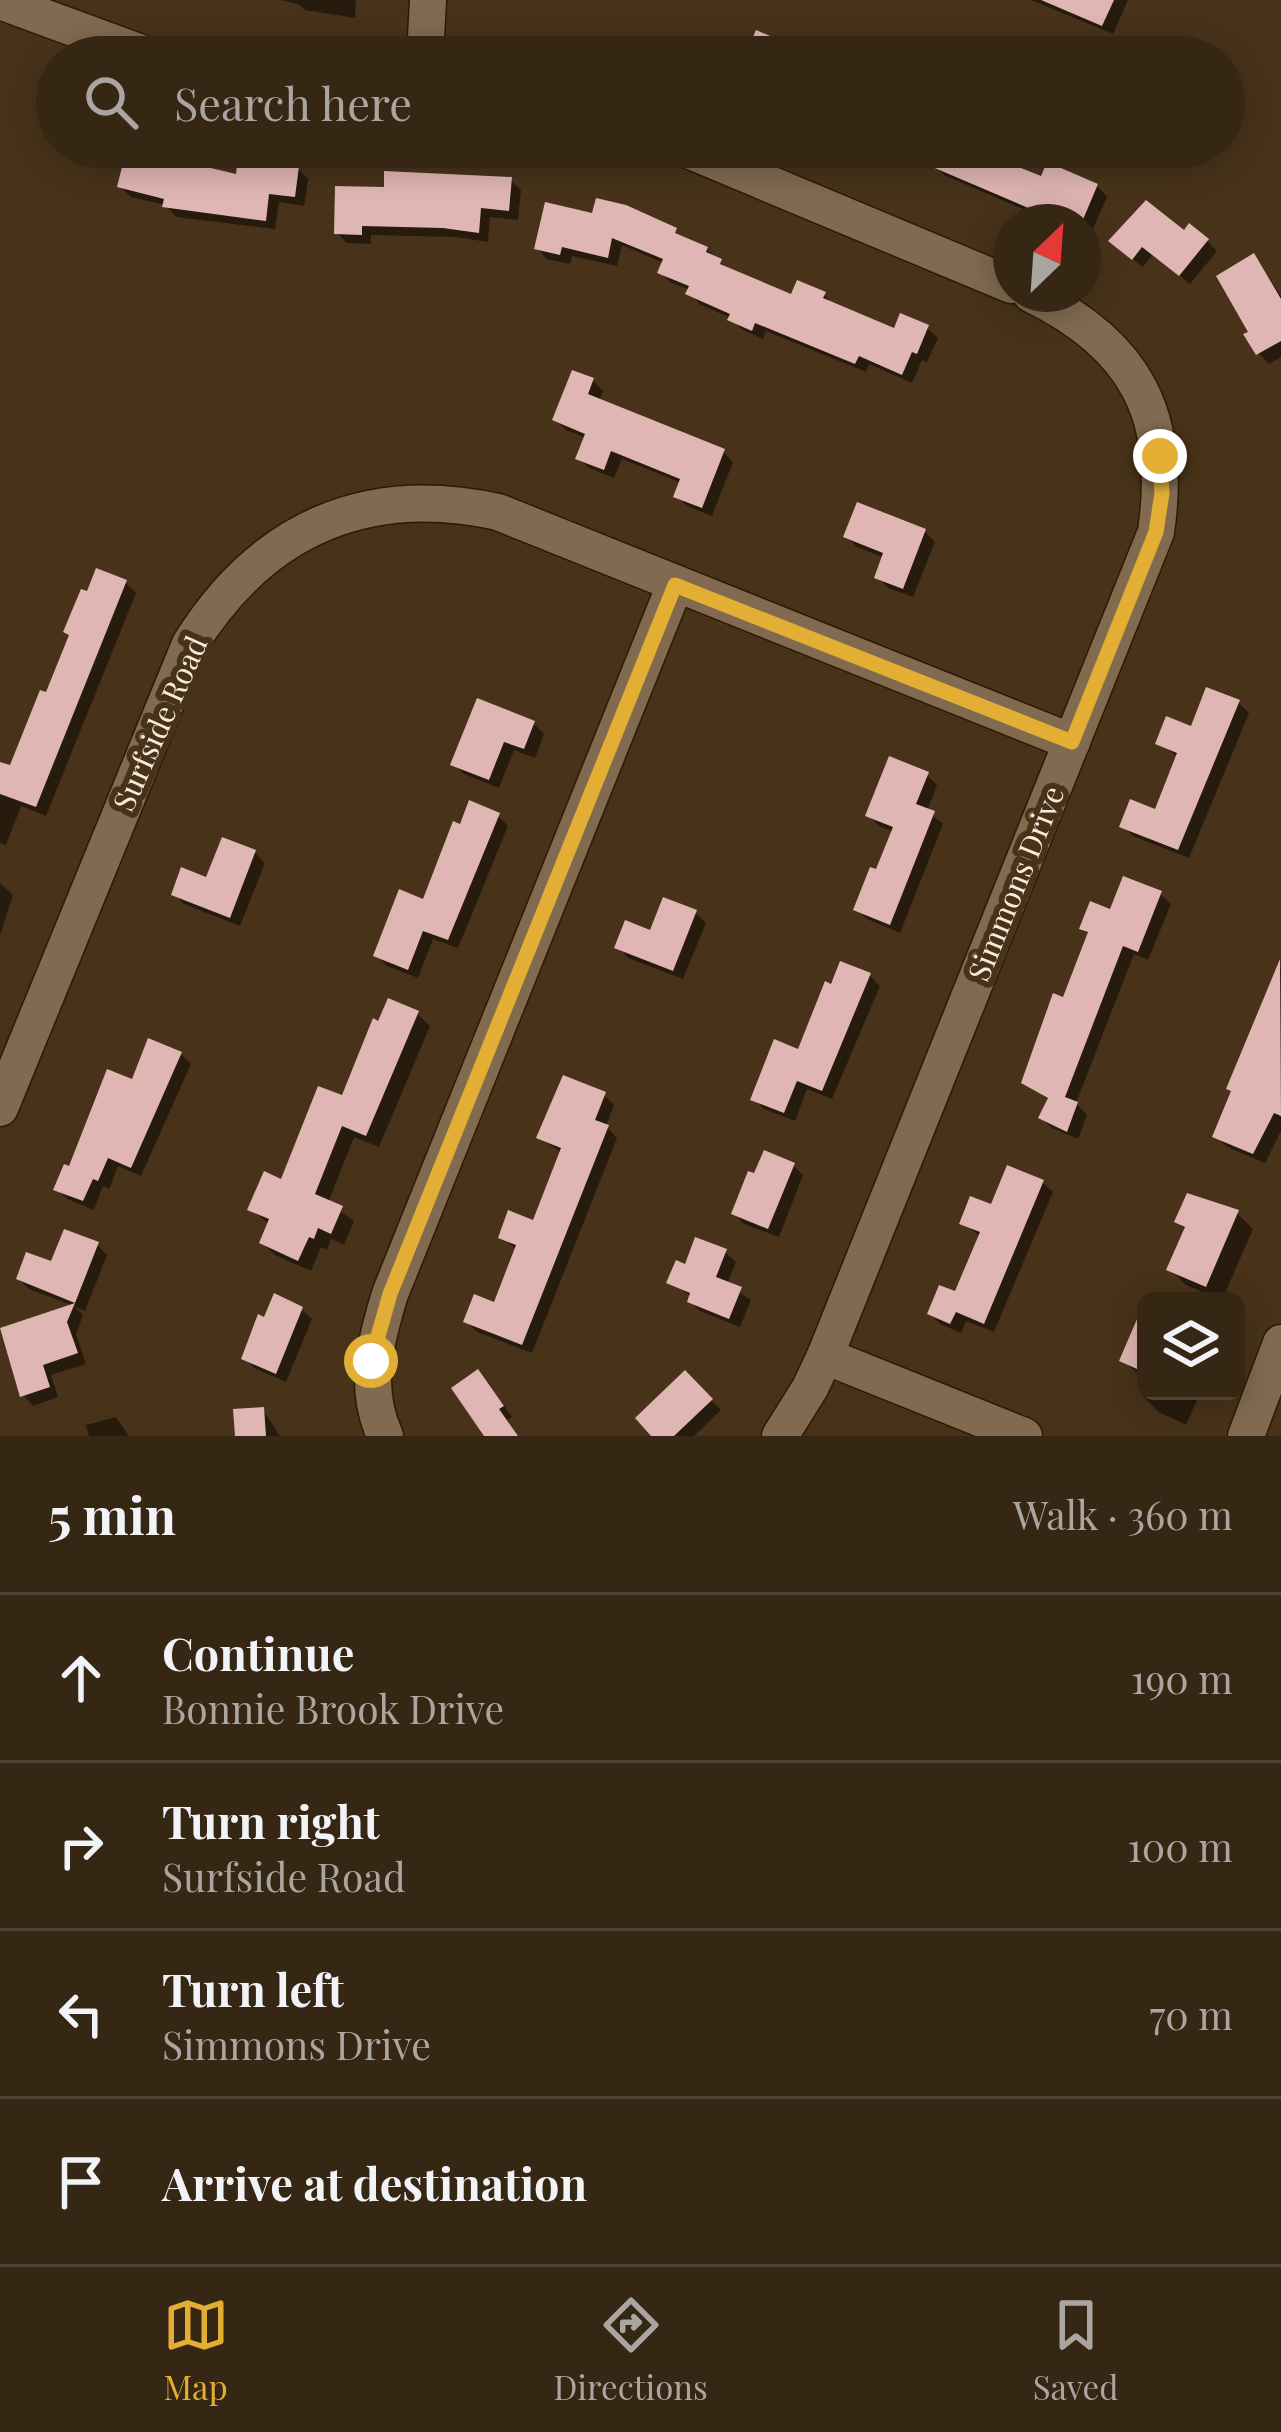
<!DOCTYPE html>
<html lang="en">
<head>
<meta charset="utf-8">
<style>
	:root { --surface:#362614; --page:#3d2e1d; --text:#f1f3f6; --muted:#aaa5a0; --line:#504334; --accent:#e2af34 }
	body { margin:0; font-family:"Playfair Display",serif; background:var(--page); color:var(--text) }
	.controls { position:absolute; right:36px; bottom:36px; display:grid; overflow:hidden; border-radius:18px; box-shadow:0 6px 30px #0003 }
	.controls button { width:108px; height:108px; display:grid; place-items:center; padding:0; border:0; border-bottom:3px solid var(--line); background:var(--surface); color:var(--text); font:60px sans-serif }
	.compass { position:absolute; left:993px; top:204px; width:108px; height:108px; border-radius:50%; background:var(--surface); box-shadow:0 6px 30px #0003; rotate:25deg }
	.stop { position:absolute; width:36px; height:36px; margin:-27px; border:9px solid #e2af34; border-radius:50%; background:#fff }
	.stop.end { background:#e2af34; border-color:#fff; box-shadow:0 3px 12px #0008 }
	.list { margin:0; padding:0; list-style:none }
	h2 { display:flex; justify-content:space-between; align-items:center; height:156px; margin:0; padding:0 48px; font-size:51px }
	h2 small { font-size:39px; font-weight:400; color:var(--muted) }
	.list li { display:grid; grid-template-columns:78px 1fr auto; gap:36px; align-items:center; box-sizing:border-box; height:168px; padding:0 48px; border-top:3px solid var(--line) }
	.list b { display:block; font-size:45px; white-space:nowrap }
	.list p { margin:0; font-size:39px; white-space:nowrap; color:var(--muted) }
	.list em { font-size:39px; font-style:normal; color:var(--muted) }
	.icon { flex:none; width:66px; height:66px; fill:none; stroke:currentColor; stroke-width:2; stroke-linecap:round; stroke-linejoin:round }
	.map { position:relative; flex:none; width:1281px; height:1436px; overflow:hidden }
	.search { position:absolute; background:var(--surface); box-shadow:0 6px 30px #0003; left:36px; right:36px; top:36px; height:132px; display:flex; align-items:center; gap:30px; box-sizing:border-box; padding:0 42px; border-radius:66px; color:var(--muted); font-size:45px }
	.sheet { height:828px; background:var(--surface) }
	nav { display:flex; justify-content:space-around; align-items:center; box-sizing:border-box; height:168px; border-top:3px solid var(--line); background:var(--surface); font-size:33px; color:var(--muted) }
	nav a { display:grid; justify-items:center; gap:6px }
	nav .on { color:var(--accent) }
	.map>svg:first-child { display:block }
</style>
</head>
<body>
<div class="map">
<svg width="1281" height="1436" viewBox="0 0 1281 1436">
	<rect width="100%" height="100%" fill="#48331a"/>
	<g fill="#0007">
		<polygon points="281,0 356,0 355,18 305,10 298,4"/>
		<polygon points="1031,0 1128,0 1113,34"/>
		<polygon points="807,45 832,57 746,57 804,53"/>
		<polygon points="126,147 158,147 164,153 163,160 238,178 298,169 308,179 304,206 279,202 275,229 176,217 166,205 131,197 120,186"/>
		<polygon points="893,147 986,147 998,152 1009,162 1007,165 1042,180 1097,186 1107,197 1092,231 1083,227 1083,222 1053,222 944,175 933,164"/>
		<polygon points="510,180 521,190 518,220 490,217 488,242 456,237 371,235 371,244 347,243 337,233 387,190"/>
		<polygon points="547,206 707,249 730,272 792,298 824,295 836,307 896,332 927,328 938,338 927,362 922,360 912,383 869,364 866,372 766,331 763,339 741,329 731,318 699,304 690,290 670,282 660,272 664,263 622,245 617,266 572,256 570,264 547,259 537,248"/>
		<polygon points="1184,234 1207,241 1217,251 1190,284 1153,254 1143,267 1122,251"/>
		<polygon points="1254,257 1281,296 1281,357 1269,364 1259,353 1252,333"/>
		<polygon points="593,380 603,391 599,401 723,452 733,462 712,516 687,506 677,496 682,483 622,459 614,478 589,468 579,458 586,438 566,430 556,420"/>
		<polygon points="924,531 935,542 913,597 888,588 878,577 885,558 857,547 847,537"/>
		<polygon points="126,583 136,593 46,816 21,806 6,845 0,843 0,765 11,769"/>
		<polygon points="1239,703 1249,713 1189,858 1133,836 1123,826 1157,812 1178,757 1159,743 1193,730"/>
		<polygon points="534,724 544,734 535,758 514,750 499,788 464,774 454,764"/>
		<polygon points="927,775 937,785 927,811 943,824 900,933 867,919 856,909 878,873 894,832 879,826 869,815"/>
		<polygon points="498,816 508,826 458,948 433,939 418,978 387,966 377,955 425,902 462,827"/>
		<polygon points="255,853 265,863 240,926 184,904 174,894 208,881"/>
		<polygon points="0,883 13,895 0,935"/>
		<polygon points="1160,894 1171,904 1148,960 1134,954 1076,1103 1087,1115 1078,1139 1052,1128 1041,1118 1049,1100 1025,1082 1065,1001 1090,936 1082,928"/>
		<polygon points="696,913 706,923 683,979 628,958 618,947"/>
		<polygon points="1281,965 1281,1131 1265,1163 1227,1147 1216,1136 1234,1092 1230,1088"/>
		<polygon points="870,976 880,986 832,1099 807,1089 795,1121 764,1109 754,1099"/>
		<polygon points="417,1013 430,1026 379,1147 354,1137 328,1203 354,1221 344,1245 331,1239 327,1250 321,1247 311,1271 275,1255 262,1243 270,1225 251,1209 283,1183 344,1099"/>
		<polygon points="181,1054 191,1064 141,1176 118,1166 109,1189 103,1186 94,1210 67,1199 57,1189 134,1083"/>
		<polygon points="604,1095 614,1105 606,1126 617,1138 532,1353 477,1332 467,1322 495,1306 517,1250 501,1237 535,1224 562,1153 540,1138"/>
		<polygon points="793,1165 803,1175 779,1237 744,1224 734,1214"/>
		<polygon points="1042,1182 1053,1192 994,1332 966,1321 961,1333 940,1324 930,1314 957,1295 981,1237 962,1223"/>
		<polygon points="1237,1213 1253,1229 1222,1300 1186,1285 1170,1269 1187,1231 1178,1222"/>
		<polygon points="97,1244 107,1255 85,1311 74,1306 83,1315 76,1334 86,1364 51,1375 58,1397 33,1406 23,1395 1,1331 74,1306 29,1289 19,1279"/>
		<polygon points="725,1252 736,1262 727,1284 751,1300 740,1327 700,1311 690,1301 692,1297 670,1282 686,1268"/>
		<polygon points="301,1309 312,1319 286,1382 254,1368 244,1358 265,1321"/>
		<polygon points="1146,1339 1146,1380 1123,1361"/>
		<polygon points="685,1374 721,1410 694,1436 656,1436"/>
		<polygon points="488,1383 512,1417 507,1420 518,1436 485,1436"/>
		<polygon points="1146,1389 1196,1391 1193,1397 1197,1400 1186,1425 1159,1412 1143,1396"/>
		<polygon points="263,1410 280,1436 238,1436"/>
		<polygon points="116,1417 129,1436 89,1436 86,1425"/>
	</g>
	<g fill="#e0b6b4">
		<polygon points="1041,0 1114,0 1102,26"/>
		<polygon points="756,30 819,57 744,57"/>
		<polygon points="127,147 154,147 152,154 236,174 238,157 299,166 295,197 269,194 266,221 162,207 164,199 117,187"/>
		<polygon points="938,147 1001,147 996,158 1041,176 1047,162 1098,184 1082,222 1061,222 930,166"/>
		<polygon points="384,171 512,177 509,211 481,208 479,233 443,228 362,226 362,235 334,234 335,186 384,187"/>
		<polygon points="596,198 626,205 677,228 675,233 708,247 706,252 722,259 720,264 791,294 797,280 826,292 823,298 894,328 900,313 929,325 917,354 912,352 902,375 859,356 855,364 755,323 752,331 727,320 730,314 685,294 689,286 657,273 663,259 612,238 608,258 562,247 560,255 534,249 545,202 592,213"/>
		<polygon points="1146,200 1184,230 1189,223 1209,239 1179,276 1142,247 1132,260 1108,241"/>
		<polygon points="1254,253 1281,299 1281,341 1256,355 1243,334 1248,332 1216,276"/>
		<polygon points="572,370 594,378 588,394 725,449 702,508 673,497 680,479 611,451 604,470 575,459 585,434 552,420"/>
		<polygon points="857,502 926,529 903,589 874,578 883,553 843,537"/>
		<polygon points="96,568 127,580 36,807 0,794 0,762 10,765 40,690 46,692 69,635 63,632 81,589 87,591"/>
		<polygon points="1206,687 1240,700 1178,850 1119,827 1130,799 1155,809 1177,753 1155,744 1166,716 1191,726"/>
		<polygon points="477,698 535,721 524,749 504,742 489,780 450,765"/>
		<polygon points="889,756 929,772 916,804 935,811 890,925 853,910 870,867 876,869 893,827 865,816"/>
		<polygon points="469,800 500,813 448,940 423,931 408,970 373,956 399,889 423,899 453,821 460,824"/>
		<polygon points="222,837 256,850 230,918 171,895 181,867 206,877"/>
		<polygon points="1123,876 1162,891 1138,952 1123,946 1065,1097 1078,1102 1067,1132 1038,1118 1048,1098 1021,1083 1053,993 1063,997 1088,932 1079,929 1090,901 1110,909"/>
		<polygon points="663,897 697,910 673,971 614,948 625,920 650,930"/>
		<polygon points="1280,959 1281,1116 1274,1113 1253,1154 1212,1137 1231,1091 1226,1089"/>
		<polygon points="840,961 871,973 822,1091 797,1081 784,1113 750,1100 774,1039 798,1049 825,981 831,984"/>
		<polygon points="388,998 419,1011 366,1136 342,1126 315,1194 343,1206 331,1234 318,1228 314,1239 309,1237 298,1261 259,1243 269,1219 247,1210 264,1171 281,1179 318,1086 342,1095 373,1018 378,1021"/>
		<polygon points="148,1038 182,1052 131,1168 108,1158 98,1181 93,1179 83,1201 53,1190 64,1164 69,1166 107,1069 132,1079"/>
		<polygon points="563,1075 606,1092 595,1120 609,1125 522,1345 463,1322 474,1294 494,1302 516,1245 498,1238 508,1210 533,1220 561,1148 536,1138"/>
		<polygon points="764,1150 795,1163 768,1229 731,1214 748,1171 754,1173"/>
		<polygon points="1007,1165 1044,1180 984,1324 956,1312 950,1324 927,1314 939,1285 955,1291 980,1232 959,1224 970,1196 991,1204"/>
		<polygon points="1187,1193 1239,1210 1206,1287 1166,1270 1185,1227 1174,1222"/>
		<polygon points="64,1229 99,1242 75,1303 16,1279 26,1252 51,1261"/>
		<polygon points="695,1237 727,1249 716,1277 742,1287 729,1319 687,1302 690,1293 666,1283 676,1260 685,1264"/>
		<polygon points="274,1293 303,1307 276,1374 241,1359 258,1314 264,1317"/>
		<polygon points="1146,1298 1146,1373 1119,1361"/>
		<polygon points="75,1303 67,1322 78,1353 43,1365 50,1387 20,1397 0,1328"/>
		<polygon points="478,1369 504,1406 499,1409 518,1436 484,1436 451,1388"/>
		<polygon points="685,1370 713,1399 674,1436 651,1436 635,1418"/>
		<polygon points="264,1407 266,1436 235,1436 233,1409"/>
	</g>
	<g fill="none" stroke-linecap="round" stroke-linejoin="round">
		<defs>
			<g id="minor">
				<polyline points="0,1 152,57"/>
				<polyline points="425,57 428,0"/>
				<polyline points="681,147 1011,285"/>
				<path d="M0,1108L190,644C262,529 365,483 498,512L1072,742"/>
				<polyline points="825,1356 1024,1436"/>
				<path d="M385,1436C363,1387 375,1343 390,1294L675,585"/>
				<path d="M780,1436L810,1388L825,1356L1156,532C1173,416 1136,345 1031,294"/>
				<polyline points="1246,1436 1281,1343"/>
			</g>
		</defs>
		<use href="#minor" stroke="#2d1a02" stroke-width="39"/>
		<use href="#minor" stroke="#816a50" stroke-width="36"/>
	</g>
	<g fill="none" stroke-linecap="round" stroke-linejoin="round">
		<polyline stroke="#e2af34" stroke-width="15" points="371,1361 390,1294 675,585 1072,742 1156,532 1162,493 1160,456"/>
	</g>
	<g text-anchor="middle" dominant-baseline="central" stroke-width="12" stroke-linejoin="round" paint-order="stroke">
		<g font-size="30" fill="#f8ebdc" stroke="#48331a">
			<text transform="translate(159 723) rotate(-66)">Surfside Road</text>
			<text transform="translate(1015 883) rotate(-68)">Simmons Drive</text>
		</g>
	</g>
</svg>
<div class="controls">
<button><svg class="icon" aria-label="layers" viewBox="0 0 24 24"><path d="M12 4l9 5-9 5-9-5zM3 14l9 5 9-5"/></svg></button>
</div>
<svg class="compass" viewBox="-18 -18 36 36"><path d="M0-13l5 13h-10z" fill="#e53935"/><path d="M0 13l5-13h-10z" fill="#aaa5a0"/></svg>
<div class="stop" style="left:371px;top:1361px"></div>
<div class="stop end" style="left:1160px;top:456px"></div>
<div class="search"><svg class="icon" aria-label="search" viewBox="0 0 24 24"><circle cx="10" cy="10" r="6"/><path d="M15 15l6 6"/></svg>Search here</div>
</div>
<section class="sheet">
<h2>5 min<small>Walk · 360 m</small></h2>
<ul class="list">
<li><svg class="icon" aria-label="ahead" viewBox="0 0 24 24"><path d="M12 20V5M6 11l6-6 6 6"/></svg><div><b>Continue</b><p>Bonnie Brook Drive</p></div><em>190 m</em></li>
<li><svg class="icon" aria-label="right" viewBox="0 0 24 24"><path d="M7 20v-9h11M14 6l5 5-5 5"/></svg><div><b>Turn right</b><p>Surfside Road</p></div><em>100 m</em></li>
<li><svg class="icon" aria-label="left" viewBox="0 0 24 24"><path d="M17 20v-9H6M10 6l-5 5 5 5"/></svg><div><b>Turn left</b><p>Simmons Drive</p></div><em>70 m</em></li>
<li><svg class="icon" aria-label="arrive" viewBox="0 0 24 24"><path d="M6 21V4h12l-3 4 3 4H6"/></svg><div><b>Arrive at destination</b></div></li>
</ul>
</section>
<nav>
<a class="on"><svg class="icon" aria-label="map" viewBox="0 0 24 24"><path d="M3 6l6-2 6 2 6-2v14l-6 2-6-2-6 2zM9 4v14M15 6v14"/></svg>Map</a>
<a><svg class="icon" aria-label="directions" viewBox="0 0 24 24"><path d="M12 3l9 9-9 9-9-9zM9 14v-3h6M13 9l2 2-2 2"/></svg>Directions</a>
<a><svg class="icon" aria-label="saved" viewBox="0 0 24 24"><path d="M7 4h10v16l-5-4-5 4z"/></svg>Saved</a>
</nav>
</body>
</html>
